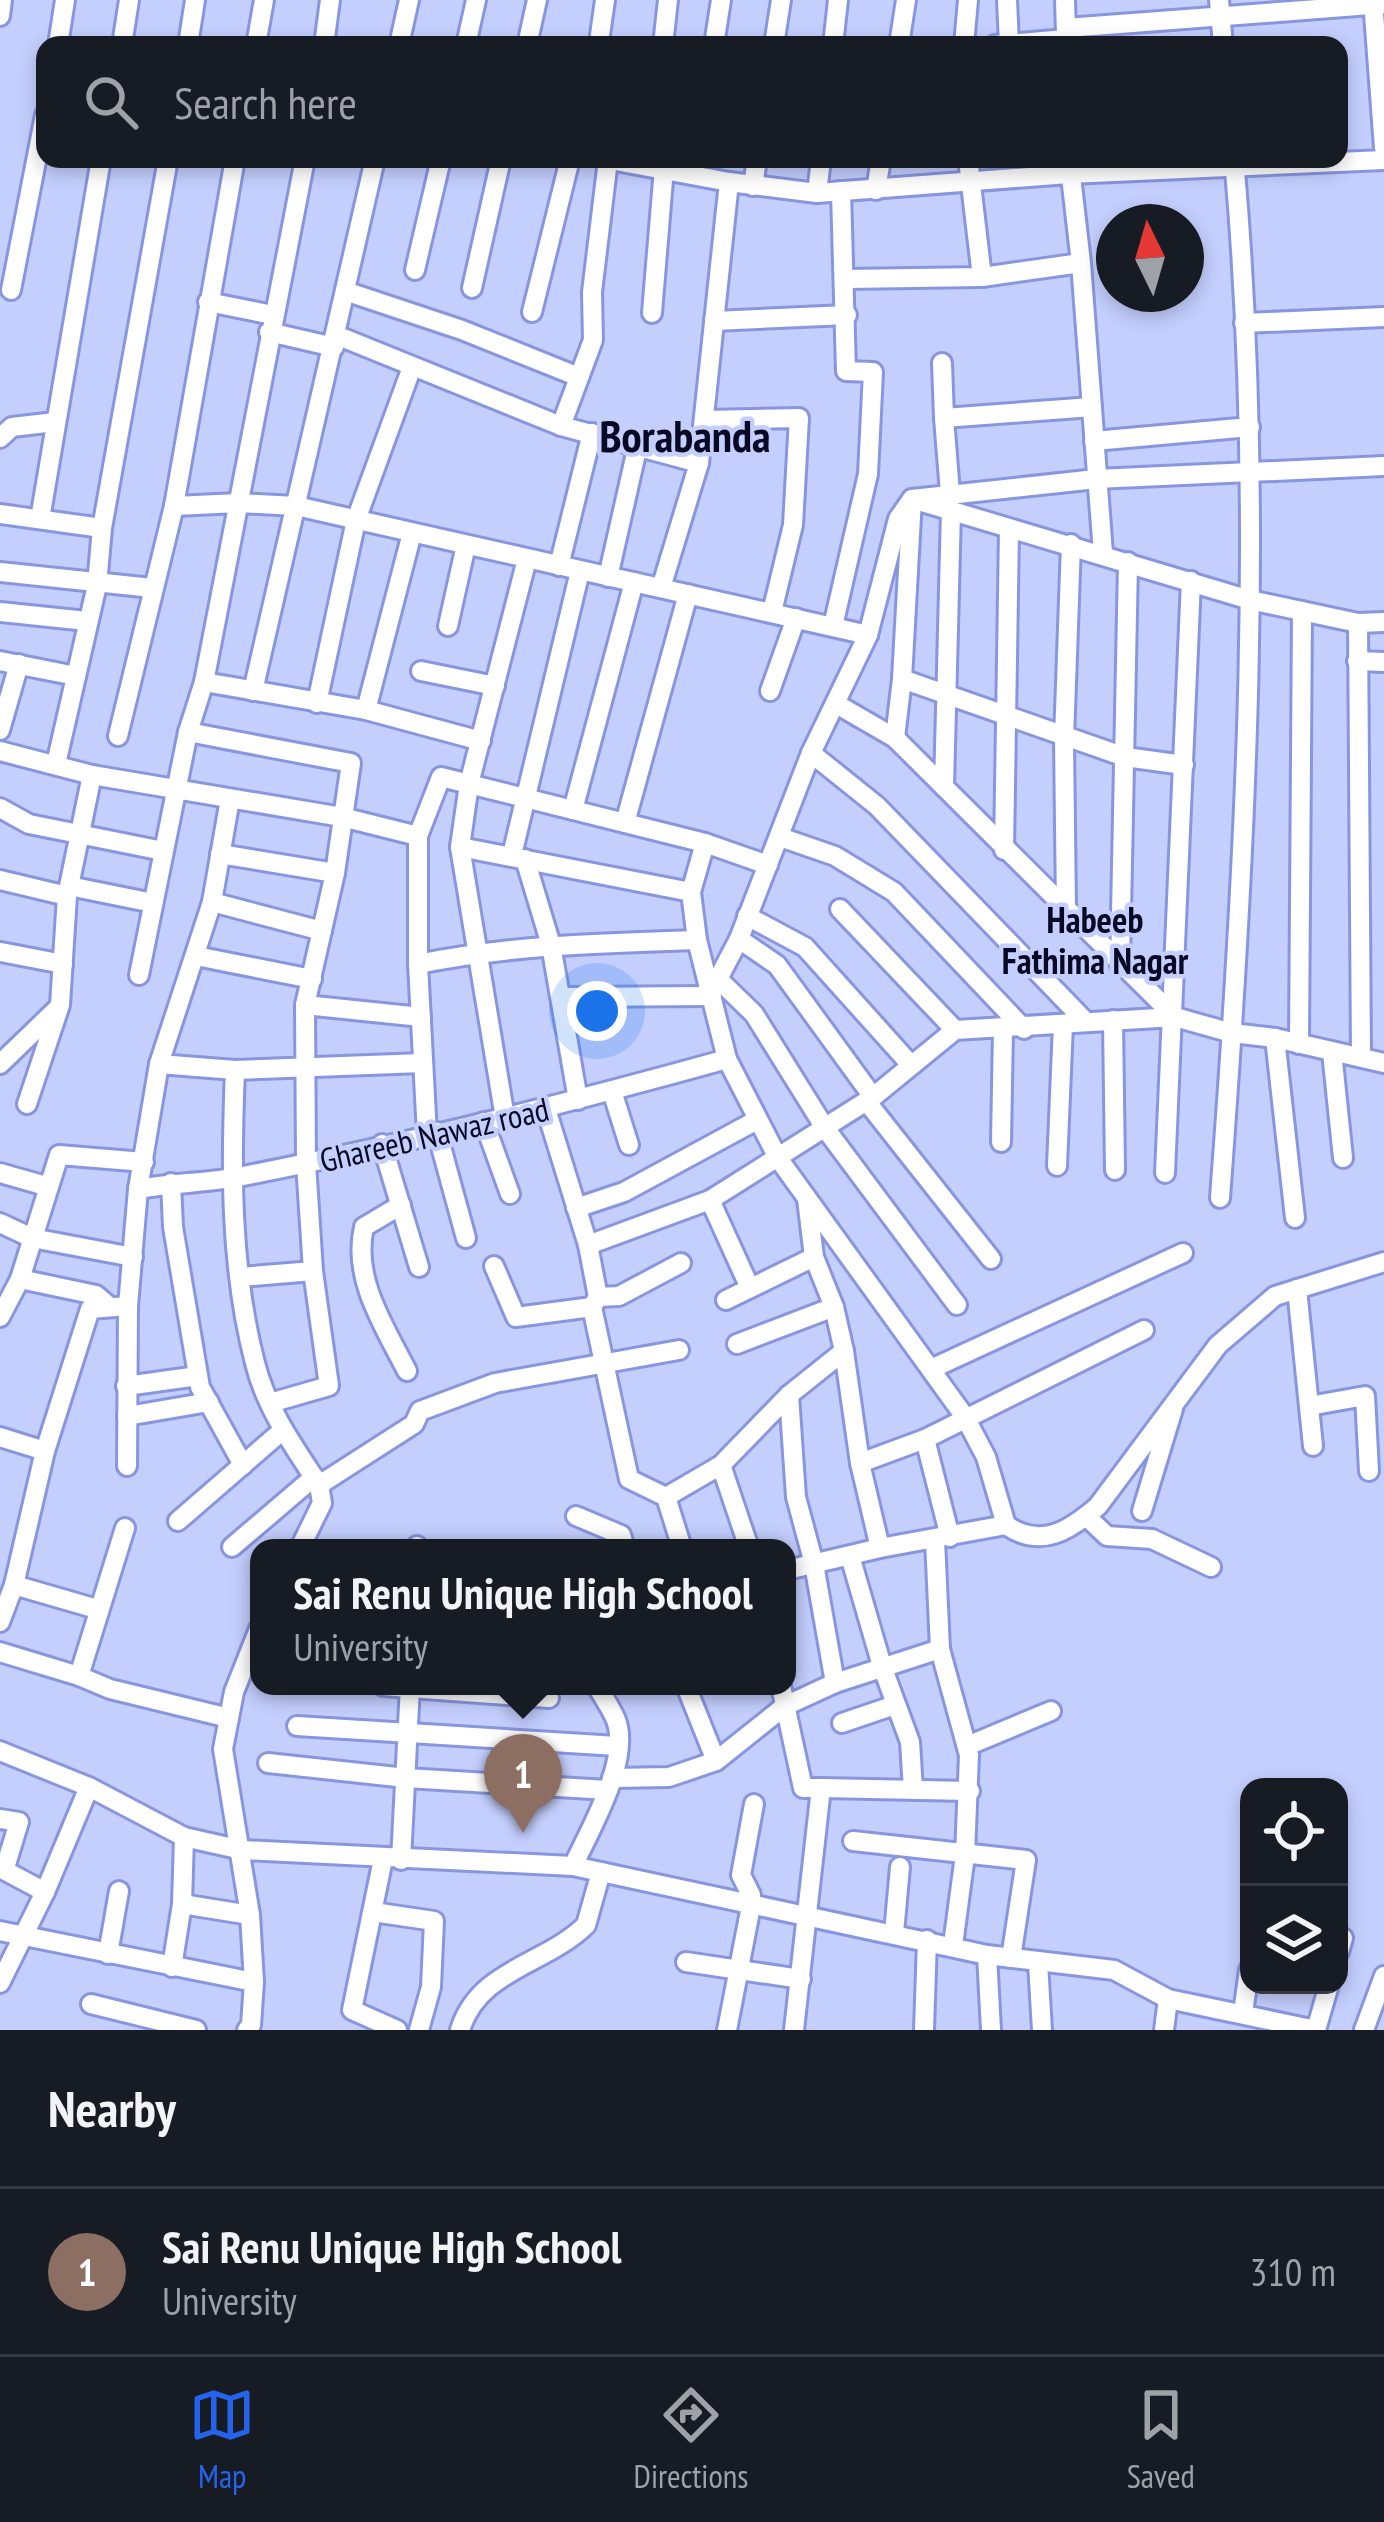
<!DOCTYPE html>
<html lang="en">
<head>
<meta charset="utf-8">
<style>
	:root { --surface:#171b24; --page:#20242c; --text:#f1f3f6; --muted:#9ea1a6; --line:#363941; --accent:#2563eb }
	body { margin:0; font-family:"PT Sans Narrow",sans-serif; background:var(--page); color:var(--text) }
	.controls { position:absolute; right:36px; bottom:36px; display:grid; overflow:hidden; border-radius:24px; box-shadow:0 6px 18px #0003 }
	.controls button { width:108px; height:108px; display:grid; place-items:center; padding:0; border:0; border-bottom:3px solid var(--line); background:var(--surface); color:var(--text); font:60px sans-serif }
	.compass { position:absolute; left:1096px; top:204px; width:108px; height:108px; border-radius:50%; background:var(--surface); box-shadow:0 6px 18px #0003; rotate:355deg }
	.you { position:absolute; left:597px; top:1011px; width:42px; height:42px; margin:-30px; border:9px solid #fff; border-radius:50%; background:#1a73e8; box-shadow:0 0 0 18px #1a73e833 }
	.badge { display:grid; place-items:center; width:78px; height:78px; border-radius:50%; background:var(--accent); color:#fff; font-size:39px; font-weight:700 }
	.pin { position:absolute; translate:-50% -99px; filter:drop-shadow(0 3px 6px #0008) }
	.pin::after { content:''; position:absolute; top:63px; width:42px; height:36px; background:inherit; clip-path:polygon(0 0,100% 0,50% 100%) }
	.popup { position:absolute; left:250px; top:1539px; width:546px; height:156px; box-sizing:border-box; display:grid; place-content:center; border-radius:24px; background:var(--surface); filter:drop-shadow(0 3px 9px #0005); font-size:39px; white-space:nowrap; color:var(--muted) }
	.popup b { font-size:45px; color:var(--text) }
	.popup::after { content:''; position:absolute; left:50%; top:100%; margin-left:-24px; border:24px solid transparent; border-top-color:var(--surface) }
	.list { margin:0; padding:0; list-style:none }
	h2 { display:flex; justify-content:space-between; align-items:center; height:156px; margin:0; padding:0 48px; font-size:51px }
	h2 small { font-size:39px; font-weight:400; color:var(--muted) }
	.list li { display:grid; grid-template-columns:78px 1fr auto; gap:36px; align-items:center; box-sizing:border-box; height:168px; padding:0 48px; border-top:3px solid var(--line) }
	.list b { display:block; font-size:45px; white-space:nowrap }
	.list p { margin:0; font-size:39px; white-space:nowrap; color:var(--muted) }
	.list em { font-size:39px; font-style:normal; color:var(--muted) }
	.icon { flex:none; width:66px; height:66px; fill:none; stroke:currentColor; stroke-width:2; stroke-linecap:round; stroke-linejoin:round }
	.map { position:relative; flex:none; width:1384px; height:2030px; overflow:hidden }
	.search { position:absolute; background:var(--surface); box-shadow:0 6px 18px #0003; left:36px; right:36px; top:36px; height:132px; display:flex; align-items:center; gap:30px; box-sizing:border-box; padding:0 42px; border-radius:24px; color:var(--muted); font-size:45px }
	.sheet { height:324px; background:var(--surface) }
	nav { display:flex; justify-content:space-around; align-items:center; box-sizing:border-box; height:168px; border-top:3px solid var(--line); background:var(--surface); font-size:33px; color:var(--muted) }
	nav a { display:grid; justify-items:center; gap:6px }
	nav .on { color:var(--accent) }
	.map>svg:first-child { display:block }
</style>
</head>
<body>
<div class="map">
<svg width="1384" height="2030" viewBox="0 0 1384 2030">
	<rect width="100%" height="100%" fill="#c4cffe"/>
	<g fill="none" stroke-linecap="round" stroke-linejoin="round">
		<defs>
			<g id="minor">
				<polyline points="1007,0 1009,45"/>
				<polyline points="1065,0 1066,34"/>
				<polyline points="1219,0 1223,45"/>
				<polyline points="1373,0 1384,148"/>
				<polyline points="0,16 2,0"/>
				<polyline points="1066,28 1384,4"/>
				<polyline points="600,35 605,0"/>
				<polyline points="58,45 65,0"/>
				<polyline points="122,45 129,0"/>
				<polyline points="188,45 195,0"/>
				<polyline points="256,45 264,0"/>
				<polyline points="324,45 330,0"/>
				<polyline points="399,45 409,0"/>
				<polyline points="466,45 476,0"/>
				<polyline points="527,45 537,0"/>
				<polyline points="663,45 668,0"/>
				<polyline points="714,45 721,0"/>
				<polyline points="774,45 781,0"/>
				<polyline points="833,45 838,0"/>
				<polyline points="899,45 906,0"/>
				<polyline points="964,45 968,0"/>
				<polyline points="995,45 1066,39"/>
				<polyline points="605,159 729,182 817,193 1069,174 1384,160"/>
				<polyline points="968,159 982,277"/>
				<polyline points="1069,159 1081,263 1103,553"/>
				<polyline points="753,186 757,159"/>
				<polyline points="876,190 881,159"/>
				<polyline points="817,193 821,159"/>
				<polyline points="415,270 441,159"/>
				<polyline points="845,279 982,277 1081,263"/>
				<polyline points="472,288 501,159"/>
				<polyline points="11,290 45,115"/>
				<polyline points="345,291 462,330 579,377"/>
				<polyline points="208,302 273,315"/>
				<polyline points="532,312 570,159"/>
				<polyline points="652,313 664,168"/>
				<polyline points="714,321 847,315"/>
				<polyline points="1244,323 1384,317"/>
				<polyline points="269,332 334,347"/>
				<polyline points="336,335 561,426 699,463"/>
				<polyline points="942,363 944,418"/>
				<polyline points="704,420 799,418 793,525 772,612"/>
				<polyline points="561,426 593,340 592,292 608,160"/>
				<polyline points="0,438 12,427 55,422"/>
				<polyline points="1094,441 1250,427"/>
				<polyline points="950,493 944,418 1092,407"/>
				<polyline points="174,506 239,503 296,506 868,635"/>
				<polyline points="0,514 102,528"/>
				<polyline points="40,519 101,159"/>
				<polyline points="559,566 592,433"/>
				<polyline points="0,572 152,588"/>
				<polyline points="608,577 637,449"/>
				<polyline points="661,588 699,463 729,182"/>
				<polyline points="0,612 87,621"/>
				<polyline points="1358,623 1361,1056"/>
				<polyline points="448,626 466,545"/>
				<polyline points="833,626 868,474 873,372 846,371 841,191"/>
				<polyline points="0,661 76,676"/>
				<polyline points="1357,661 1384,662"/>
				<polyline points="421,671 495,686"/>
				<polyline points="902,679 1125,757 1184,765"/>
				<polyline points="204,682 366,710 481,741"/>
				<polyline points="253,691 375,159"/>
				<polyline points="770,691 796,618"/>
				<polyline points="317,703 356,520 412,367"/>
				<polyline points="838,705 895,738 1175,1017"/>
				<polyline points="366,710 412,533"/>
				<polyline points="0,730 19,664"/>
				<polyline points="188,732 351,763 335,873 305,1005 306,1163 313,1271 329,1386 270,1403"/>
				<polyline points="118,736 174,506 235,159"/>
				<polyline points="895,738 902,679 912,499 1250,600 1358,623 1384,622"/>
				<polyline points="0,751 92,775 342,817 418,836"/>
				<polyline points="811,753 877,806 1086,1022"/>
				<polyline points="56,764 97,585 102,528 168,159"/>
				<polyline points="944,787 951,510"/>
				<polyline points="0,808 29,824 163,851"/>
				<polyline points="573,810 634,582"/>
				<polyline points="625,823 688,594"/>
				<polyline points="780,837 835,856 894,892 1024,1029"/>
				<polyline points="705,843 768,865"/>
				<polyline points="460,847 691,892"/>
				<polyline points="1004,850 1009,529"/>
				<polyline points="220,854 335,873"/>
				<polyline points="512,855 580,571"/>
				<polyline points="525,859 551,945 578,1100"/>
				<polyline points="0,880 67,896"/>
				<polyline points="69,886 153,903"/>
				<polyline points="212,902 322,931"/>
				<polyline points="840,909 955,1030"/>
				<polyline points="1066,910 1064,739 1071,544"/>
				<polyline points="747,916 805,947 911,1065"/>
				<polyline points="739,939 777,965 873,1097"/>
				<polyline points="1,952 63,964"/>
				<polyline points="196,956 312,979"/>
				<path d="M418,964C511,945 603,943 697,940"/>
				<polyline points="1120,965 1128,562"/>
				<polyline points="139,975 188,732 204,682 305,159"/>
				<polyline points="718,979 754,1014 825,1128 957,1305"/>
				<polyline points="708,986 718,979 739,939 811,753 868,635 898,519 912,499 1096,479 1384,466"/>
				<polyline points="562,997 712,996"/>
				<polyline points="305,1005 421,1017"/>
				<polyline points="1113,1020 1115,1170"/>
				<polyline points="1275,1038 1295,1218"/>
				<polyline points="1299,1044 1302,611"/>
				<polyline points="1332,1052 1343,1158"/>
				<polyline points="0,1064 57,1009"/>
				<polyline points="159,1064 235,1070 423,1063"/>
				<path d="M235,1070C231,1168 230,1267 255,1363C266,1408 294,1447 319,1485L414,1424L420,1411L495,1383L679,1350"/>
				<polyline points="612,1091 629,1145"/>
				<polyline points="867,1102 991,1259"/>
				<polyline points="27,1104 60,1005 67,896 92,775"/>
				<polyline points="546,1109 588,1245 598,1297 592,1307 629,1479 666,1497 682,1548"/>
				<polyline points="505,1118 460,847 469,784 527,559"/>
				<polyline points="484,1122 510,1194"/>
				<polyline points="437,1132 466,1238"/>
				<polyline points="427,1135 418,964 418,836 441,777 705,843 691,892 697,940 727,1059 778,1158 965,1417 986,1457 1006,1525"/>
				<polyline points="1001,1142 1003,1030"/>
				<polyline points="382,1144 419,1267"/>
				<polyline points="1057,1166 1063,1024"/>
				<polyline points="0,1173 46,1186"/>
				<polyline points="1165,1173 1191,581"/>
				<polyline points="171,1183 173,1227 200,1387 243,1465"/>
				<path d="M138,1189C171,1183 205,1183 238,1177C402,1145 565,1104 727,1059"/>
				<path d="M1220,1198C1246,853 1265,504 1234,159"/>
				<polyline points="807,1199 814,1257 834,1307 844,1351 860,1463 880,1548"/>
				<polyline points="710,1200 750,1288"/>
				<path d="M401,1205L364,1227C352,1278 384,1326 407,1371"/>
				<polyline points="576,1208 624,1192 757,1120"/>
				<polyline points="0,1223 32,1238 133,1257"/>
				<polyline points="588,1245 710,1200 873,1097 955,1030 1175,1017 1232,1033 1275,1038 1384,1063"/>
				<polyline points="494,1266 516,1317 592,1307"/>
				<polyline points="240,1277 313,1271"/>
				<polyline points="20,1279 96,1295 110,1307"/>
				<polyline points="1297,1289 1313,1446"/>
				<polyline points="598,1297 619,1296 681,1263"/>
				<polyline points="726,1300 814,1257"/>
				<polyline points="0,1317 20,1279 59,1155 144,1162"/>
				<polyline points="737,1344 834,1307"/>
				<polyline points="931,1369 1183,1253"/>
				<polyline points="126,1386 198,1376"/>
				<polyline points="789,1395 796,1497 814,1564 835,1683"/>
				<polyline points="1309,1406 1365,1396 1369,1471"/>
				<polyline points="127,1416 209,1402"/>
				<polyline points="0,1437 45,1451"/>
				<polyline points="925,1439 950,1537"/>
				<polyline points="860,1463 925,1439 1144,1330"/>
				<polyline points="721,1465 749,1548"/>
				<polyline points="127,1466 128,1306 138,1189 159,1064 212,902 230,799"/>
				<polyline points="666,1497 721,1465 789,1395 844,1351"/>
				<polyline points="1142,1511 1173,1409"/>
				<polyline points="576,1516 621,1535 625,1548"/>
				<polyline points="1086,1516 1107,1536 1152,1539 1211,1567"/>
				<polyline points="178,1521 283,1430"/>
				<polyline points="935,1540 940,1649 969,1755 965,1855 953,1945"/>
				<polyline points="232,1547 314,1477"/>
				<polyline points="300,1548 322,1503 319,1485"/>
				<polyline points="417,1548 417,1546"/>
				<polyline points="850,1556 882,1666 910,1742 913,1790"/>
				<path d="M787,1570L880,1548L1006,1525C1041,1549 1069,1531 1098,1506L1218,1345L1275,1296L1384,1262"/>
				<polyline points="14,1585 97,1609"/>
				<polyline points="0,1622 14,1585 45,1451 90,1309 128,1306"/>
				<polyline points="0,1652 79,1676 125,1528"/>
				<polyline points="79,1676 110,1689 229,1718"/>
				<polyline points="383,1686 549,1698"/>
				<polyline points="686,1686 716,1761"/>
				<polyline points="781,1686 803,1788 821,1788 794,2030"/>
				<polyline points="842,1723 895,1705"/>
				<polyline points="297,1726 617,1746"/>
				<polyline points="967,1746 1051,1711"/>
				<polyline points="0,1751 89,1787 184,1837 242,1850 573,1866 987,1955 1114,1970 1168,1999 1316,2030 1329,1985"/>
				<polyline points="268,1763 406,1778 608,1790"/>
				<polyline points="612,1778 669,1777 716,1761 785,1706 835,1683 940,1649"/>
				<polyline points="821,1788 970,1791"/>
				<polyline points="0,1819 19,1822 5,1868"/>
				<polyline points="853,1841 1026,1860 1011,1958"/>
				<polyline points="383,1859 352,2010 397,2030"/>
				<polyline points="401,1860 410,1686"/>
				<path d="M573,1866C590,1830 631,1760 616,1720C611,1708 603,1697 597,1686"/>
				<polyline points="0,1868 45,1892"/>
				<polyline points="182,1904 250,1915"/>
				<polyline points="373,1912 434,1921 431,1987 419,2030"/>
				<polyline points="0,1931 254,1982"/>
				<polyline points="894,1933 900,1867"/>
				<polyline points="1339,1952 1343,1938"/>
				<polyline points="108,1954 119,1891"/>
				<polyline points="987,1955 991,2030"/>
				<polyline points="686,1962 801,1979"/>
				<polyline points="1038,1963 1042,2030"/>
				<polyline points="172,1967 182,1904 184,1837"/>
				<polyline points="0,1983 45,1892 89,1787"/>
				<polyline points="91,2004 196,2030"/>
				<polyline points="1243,2013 1249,1970"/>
				<polyline points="247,2030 251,2025 254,1982 250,1915 223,1749 234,1692 259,1629"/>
				<path d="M460,2030C479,1969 545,1965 586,1925L601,1872"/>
				<polyline points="727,2030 751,1906 751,1895 741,1875 754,1804"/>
				<polyline points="924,2030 927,1940"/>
				<polyline points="1164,2030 1168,1999"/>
				<polyline points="1364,2030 1384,1976"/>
			</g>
		</defs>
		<use href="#minor" stroke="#8896e0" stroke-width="24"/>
		<use href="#minor" stroke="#fff" stroke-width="18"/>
	</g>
	<g text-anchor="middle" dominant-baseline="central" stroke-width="9" stroke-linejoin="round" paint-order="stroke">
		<g font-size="33" fill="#080a25" stroke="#c4cffe">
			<text transform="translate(434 1134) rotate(-13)">Ghareeb Nawaz road</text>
		</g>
		<g font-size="36" font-weight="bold" fill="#080a25" stroke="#c4cffe">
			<text x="1095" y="919">Habeeb<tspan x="1095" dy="41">Fathima Nagar</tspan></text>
		</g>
		<g font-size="45" font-weight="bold" fill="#080a25" stroke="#c4cffe">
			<text x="685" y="435">Borabanda</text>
		</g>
	</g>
</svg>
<div class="controls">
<button><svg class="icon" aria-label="locate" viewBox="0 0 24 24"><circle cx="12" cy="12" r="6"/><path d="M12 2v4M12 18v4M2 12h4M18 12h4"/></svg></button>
<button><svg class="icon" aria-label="layers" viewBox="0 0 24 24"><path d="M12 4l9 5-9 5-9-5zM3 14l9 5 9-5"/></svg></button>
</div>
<svg class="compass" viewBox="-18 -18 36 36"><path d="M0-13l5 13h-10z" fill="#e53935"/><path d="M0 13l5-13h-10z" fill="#9ea1a6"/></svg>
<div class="you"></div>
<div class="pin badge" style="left:523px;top:1833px;background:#8d6e63">1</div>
<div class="popup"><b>Sai Renu Unique High School</b>University</div>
<div class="search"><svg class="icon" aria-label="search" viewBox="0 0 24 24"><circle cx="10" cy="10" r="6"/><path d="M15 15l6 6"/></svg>Search here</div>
</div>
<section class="sheet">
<h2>Nearby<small></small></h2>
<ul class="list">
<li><span class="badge" style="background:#8d6e63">1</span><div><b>Sai Renu Unique High School</b><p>University</p></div><em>310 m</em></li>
</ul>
</section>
<nav>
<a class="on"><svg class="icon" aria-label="map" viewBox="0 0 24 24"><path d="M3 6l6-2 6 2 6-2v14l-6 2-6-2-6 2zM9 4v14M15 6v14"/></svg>Map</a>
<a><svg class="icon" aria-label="directions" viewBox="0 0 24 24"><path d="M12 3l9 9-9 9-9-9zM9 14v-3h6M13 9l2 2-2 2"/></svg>Directions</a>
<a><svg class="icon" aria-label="saved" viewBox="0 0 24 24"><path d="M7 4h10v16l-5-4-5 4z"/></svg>Saved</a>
</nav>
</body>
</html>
